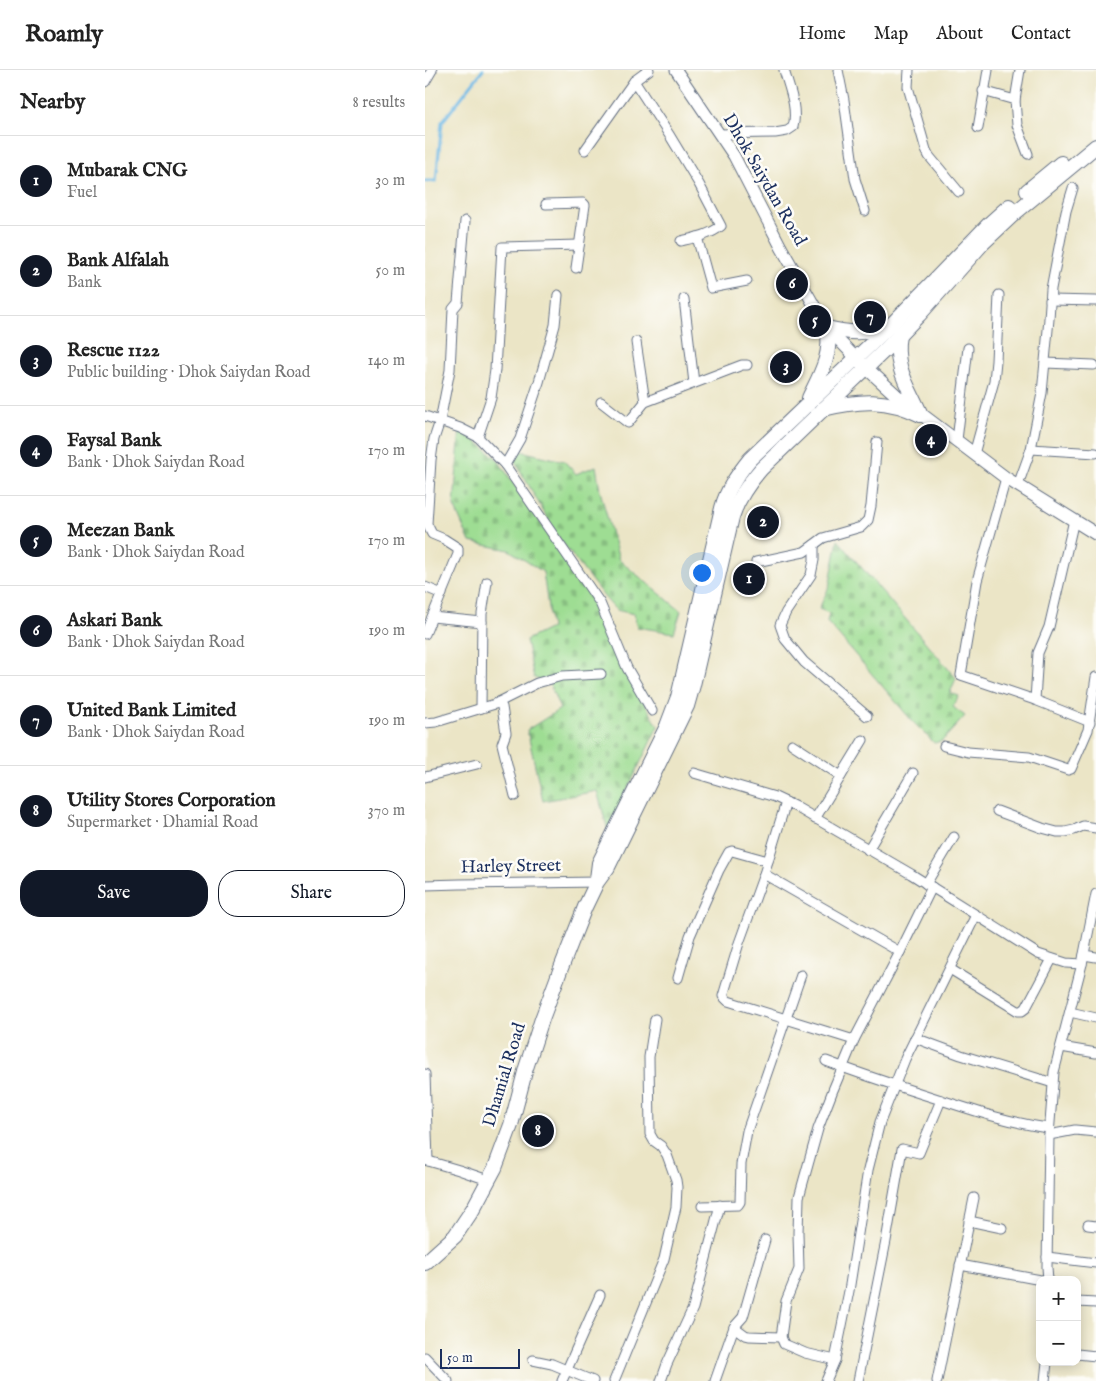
<!DOCTYPE html>
<html lang="en">
<head>
<meta charset="utf-8">
<style>
	:root { --surface:#fff; --page:#f2f2f2; --text:#222; --muted:#767676; --line:#e0e0e0; --accent:#111827 }
	body { margin:0; font-family:"IM FELL English",serif; background:var(--page); color:var(--text) }
	.controls { position:absolute; right:15px; bottom:15px; display:grid; overflow:hidden; border-radius:10px; box-shadow:0 2px 12px #0003 }
	.controls button { width:45px; height:45px; display:grid; place-items:center; padding:0; border:0; border-bottom:1px solid var(--line); background:var(--surface); color:var(--text); font:25px sans-serif }
	.scale { position:absolute; left:15px; bottom:12px; width:80px; box-sizing:border-box; padding-left:5px; border:2px solid #1b2f5e; border-top:0; font-size:14px; line-height:18px; white-space:nowrap; color:#1b2f5e; -webkit-text-stroke:4px #fdfcf7; paint-order:stroke }
	.you { position:absolute; left:276px; top:502px; width:18px; height:18px; margin:-12px; border:4px solid #fff; border-radius:50%; background:#1a73e8; box-shadow:0 0 0 8px #1a73e833 }
	.badge { display:grid; place-items:center; width:32px; height:32px; border-radius:50%; background:var(--accent); color:#fff; font-size:16px; font-weight:700 }
	.pin { position:absolute; translate:-50% -50%; border:2px solid #fff; box-shadow:0 1px 5px #0006 }
	.list { margin:0; padding:0; list-style:none }
	h2 { display:flex; justify-content:space-between; align-items:center; height:65px; margin:0; padding:0 20px; font-size:21px }
	h2 small { font-size:16px; font-weight:400; color:var(--muted) }
	.list li { display:grid; grid-template-columns:32px 1fr auto; gap:15px; align-items:center; box-sizing:border-box; height:90px; padding:0 20px; border-top:1px solid var(--line) }
	.list b { display:block; font-size:19px; white-space:nowrap }
	.list p { margin:0; font-size:16px; white-space:nowrap; color:var(--muted) }
	.list em { font-size:16px; font-style:normal; color:var(--muted) }
	.actions { display:flex; gap:10px; padding:15px 20px }
	.actions a { flex:1; padding:11px 0; border:1px solid var(--accent); border-radius:20px; text-align:center; font-size:18px; color:var(--accent) }
	.actions .main { background:var(--accent); color:#fff }
	.map { position:relative; flex:none; width:671px; height:1311px; overflow:hidden }
	header { display:flex; align-items:center; gap:30px; box-sizing:border-box; height:70px; padding:0 25px; background:var(--surface); border-bottom:1px solid var(--line) }
	header strong { font-size:24px }
	nav { display:flex; gap:28px; margin-inline-start:auto; font-size:18px }
	main { display:flex }
	aside { flex:1; background:var(--surface) }
	.map>svg:first-child { display:block }
</style>
</head>
<body>
<header>
<strong>Roamly</strong>
<nav><a>Home</a><a>Map</a><a>About</a><a>Contact</a></nav>
</header>
<main>
<aside>
<h2>Nearby<small>8 results</small></h2>
<ul class="list">
<li><span class="badge">1</span><div><b>Mubarak CNG</b><p>Fuel</p></div><em>30 m</em></li>
<li><span class="badge">2</span><div><b>Bank Alfalah</b><p>Bank</p></div><em>50 m</em></li>
<li><span class="badge">3</span><div><b>Rescue 1122</b><p>Public building · Dhok Saiydan Road</p></div><em>140 m</em></li>
<li><span class="badge">4</span><div><b>Faysal Bank</b><p>Bank · Dhok Saiydan Road</p></div><em>170 m</em></li>
<li><span class="badge">5</span><div><b>Meezan Bank</b><p>Bank · Dhok Saiydan Road</p></div><em>170 m</em></li>
<li><span class="badge">6</span><div><b>Askari Bank</b><p>Bank · Dhok Saiydan Road</p></div><em>190 m</em></li>
<li><span class="badge">7</span><div><b>United Bank Limited</b><p>Bank · Dhok Saiydan Road</p></div><em>190 m</em></li>
<li><span class="badge">8</span><div><b>Utility Stores Corporation</b><p>Supermarket · Dhamial Road</p></div><em>370 m</em></li>
</ul>
<div class="actions"><a class="main">Save</a><a>Share</a></div>
</aside>
<div class="map">
<svg width="671" height="1311" viewBox="0 0 671 1311">
	<defs>
		<pattern id="cemetery-stones" width="16" height="16" patternUnits="userSpaceOnUse" patternTransform="scale(1.25)"><rect width="16" height="16" fill="#9edd93"/><path d="M2 7V4a2 2 0 0 1 4 0v3zM10 15v-3a2 2 0 0 1 4 0v3z" fill="#88be81"/></pattern>
	</defs>
	<rect width="100%" height="100%" fill="#fdfcf7"/>
	<filter id="ink" filterUnits="userSpaceOnUse"><feTurbulence type="fractalNoise" baseFrequency=".02" numOctaves="2"/><feDisplacementMap in="SourceGraphic" scale="10" xChannelSelector="R" yChannelSelector="G"/><feConvolveMatrix kernelMatrix="1 2 1 2 8 2 1 2 1" color-interpolation-filters="sRGB"/></filter>
	<filter id="wash" filterUnits="userSpaceOnUse"><feTurbulence type="fractalNoise" baseFrequency=".0096" numOctaves="4" result="noise"/><feDisplacementMap in="SourceGraphic" scale="20" xChannelSelector="R" yChannelSelector="G"/><feGaussianBlur stdDeviation="1.12" result="paint"/><feColorMatrix in="noise" values="0 0 0 0 0 0 0 0 0 0 0 0 0 0 0 0 0 1.4 0 .05"/><feComposite in="paint" operator="in"/></filter>
	<g filter="url(#wash)">
		<rect width="100%" height="100%" fill="#ebe5c6"/>
		<g fill="url(#cemetery-stones)" stroke="#5c8678">
			<polygon points="35,358 72,389 168,530 208,614 233,656 183,760 172,721 118,731 102,660 135,639 124,612 109,608 101,570 126,558 118,502 84,480 45,472 29,436"/>
			<polygon points="95,381 139,391 151,404 171,396 175,421 194,490 256,541 249,563 212,557 209,544 191,540 181,529 133,467 90,391"/>
			<polygon points="413,470 531,608 525,623 534,626 528,637 540,646 517,671 509,673 489,653 402,552 404,543 394,539 404,517"/>
		</g>
		<g fill="none" stroke-linecap="round" stroke-linejoin="round">
			<polyline stroke="#6cb8e5" stroke-width="3" points="0,111 11,111 17,52 58,0"/>
		</g>
	</g>
	<g filter="url(#ink)">
		<g fill="none" stroke-linecap="round" stroke-linejoin="round">
			<defs>
				<g id="minor">
					<polyline points="413,0 419,30 430,109 440,141"/>
					<polyline points="484,0 483,17 501,80 504,86 534,122"/>
					<polyline points="595,0 590,30 592,55 603,84"/>
					<path d="M209,11L245,66L274,114L296,156C285,165 269,168 256,171"/>
					<polyline points="0,12 7,0"/>
					<polyline points="558,21 590,30"/>
					<polyline points="553,58 563,0"/>
					<path d="M294,64L350,63L362,61L368,57C373,38 364,18 359,0"/>
					<polyline points="160,80 209,11 224,0"/>
					<polyline points="121,134 158,133 160,135 151,198"/>
					<polyline points="272,167 286,218 322,211"/>
					<polyline points="259,229 269,313"/>
					<polyline points="625,230 671,231"/>
					<polyline points="211,272 220,332"/>
					<polyline points="620,293 669,295"/>
					<polyline points="176,332 203,353 220,332 317,295 322,295"/>
					<polyline points="0,346 35,358 53,367 80,395 175,533 202,598 227,641"/>
					<polyline points="53,367 66,328 70,300 77,177 154,175"/>
					<polyline points="532,370 543,278"/>
					<polyline points="606,379 671,383"/>
					<polyline points="549,384 569,311 571,291 574,225"/>
					<polyline points="80,395 95,369 114,312 130,255 133,225"/>
					<polyline points="581,408 552,511 536,605 610,630 665,652"/>
					<polyline points="593,415 606,379 617,323 624,249 626,219 641,141 648,118"/>
					<polyline points="389,475 389,490 386,505 361,542 355,555 360,569 379,592 442,646"/>
					<polyline points="331,492 379,482 398,468 436,457 443,450 446,436 452,372"/>
					<polyline points="0,517 17,524"/>
					<polyline points="7,547 57,552"/>
					<polyline points="0,564 33,484 33,478 19,469 7,464 2,454 6,390 9,369 15,351 25,300 28,239 33,233 40,151"/>
					<polyline points="610,630 613,583 624,557 649,450"/>
					<polyline points="74,632 77,637 81,663 77,674 90,726"/>
					<polyline points="56,638 57,544 62,512"/>
					<polyline points="0,653 11,652 70,634 112,613 137,606 176,604"/>
					<polyline points="367,674 416,706"/>
					<polyline points="519,676 543,682 604,687 643,700 646,699 663,660 671,607"/>
					<polyline points="269,703 350,727 371,737 486,804 613,884 641,893 657,894"/>
					<polyline points="0,707 52,694"/>
					<polyline points="361,732 339,804 475,882 507,817"/>
					<polyline points="572,741 617,758 632,762 640,762 649,760 658,756 671,758"/>
					<polyline points="390,749 438,670"/>
					<polyline points="443,780 488,703"/>
					<polyline points="339,804 314,873 298,926 303,931 429,970"/>
					<polyline points="501,814 529,767"/>
					<polyline points="0,815 35,814 172,812"/>
					<polyline points="659,885 671,887"/>
					<polyline points="525,899 593,941 597,941 601,938 627,889"/>
					<polyline points="253,908 265,866 294,800 304,782 307,781 343,791"/>
					<polyline points="645,942 671,948"/>
					<polyline points="490,968 536,985 628,1013"/>
					<polyline points="636,977 671,983"/>
					<path d="M401,991C438,1005 475,1017 513,1029C550,1041 586,1053 624,1058"/>
					<polyline points="0,1004 3,1091"/>
					<polyline points="624,1065 650,1060 671,1062"/>
					<polyline points="0,1090 34,1100 63,1110"/>
					<polyline points="277,1136 313,1135 315,1132 316,1094 322,1061 376,905"/>
					<polyline points="544,1151 577,1158"/>
					<polyline points="663,1155 671,1156"/>
					<polyline points="622,1187 671,1193"/>
					<polyline points="535,1195 616,1210"/>
					<polyline points="623,1210 622,1197 624,1065 629,1002 657,894 671,824"/>
					<polyline points="652,1232 671,1233"/>
					<polyline points="309,1257 320,1265 324,1266 356,1267"/>
					<polyline points="652,1284 671,1286"/>
					<polyline points="0,1287 23,1311"/>
					<polyline points="108,1290 127,1294 168,1311"/>
					<polyline points="410,1290 380,1283 359,1274 356,1267 361,1231 374,1199 373,1163 374,1127 393,1059 408,1020 429,970 475,882"/>
					<polyline points="137,1311 175,1225"/>
					<polyline points="189,1311 239,1189 251,1137 252,1117 251,1110 242,1085 236,1076 229,1071 225,1064 224,987 230,949"/>
					<polyline points="236,1311 242,1294 268,1238 295,1135"/>
					<polyline points="290,1311 309,1257 318,1247 340,1170"/>
					<polyline points="401,1311 410,1290 424,1221 443,1100 455,1052 480,989 551,845"/>
					<polyline points="433,1311 461,1171 477,1079 494,1083 516,1030"/>
					<polyline points="512,1311 549,1128"/>
					<polyline points="620,1311 622,1292"/>
				</g>
				<polyline id="tertiary" points="251,0 309,86 356,177 402,258 431,288"/>
				<polyline id="secondary" points="435,292 471,325 581,408 671,464"/>
				<g id="primary">
					<polyline points="602,121 636,93"/>
					<path d="M474,265C468,297 484,317 496,345"/>
					<path d="M384,328C395,305 408,284 402,258C427,264 439,264 463,256"/>
					<path d="M398,339C434,330 462,328 496,345"/>
					<path d="M172,809L174,793L242,656L253,627L297,438C302,419 313,404 325,389L466,255L564,154L584,136"/>
					<path d="M0,1193L30,1166L48,1139L70,1098L86,1055L101,998L117,949L136,898L160,837L172,812L183,797L262,636L268,615L307,447C313,428 323,414 336,399L462,278L494,245L557,174L591,142L671,76"/>
				</g>
			</defs>
			<use href="#minor" stroke="#646f82" stroke-width="11"/>
			<use href="#tertiary" stroke="#646f82" stroke-width="13"/>
			<use href="#secondary" stroke="#646f82" stroke-width="14"/>
			<use href="#primary" stroke="#646f82" stroke-width="16"/>
			<use href="#minor" stroke="#fff" stroke-width="9"/>
			<use href="#tertiary" stroke="#fff" stroke-width="11"/>
			<use href="#secondary" stroke="#fff" stroke-width="12"/>
			<use href="#primary" stroke="#fff" stroke-width="14"/>
		</g>
	</g>
	<g text-anchor="middle" dominant-baseline="central" stroke-width="5" stroke-linejoin="round" paint-order="stroke">
		<g font-size="18" fill="#1b2f5e" stroke="#fdfcf7">
			<text transform="translate(339 110) rotate(60)">Dhok Saiydan Road</text>
			<text transform="translate(86 797) rotate(-1)">Harley Street</text>
			<text transform="translate(80 1005) rotate(-73)">Dhamial Road</text>
		</g>
	</g>
</svg>
<div class="controls">
<button>+</button>
<button>−</button>
</div>
<div class="scale">50 m</div>
<div class="you"></div>
<div class="pin badge" style="left:324px;top:509px">1</div>
<div class="pin badge" style="left:338px;top:452px">2</div>
<div class="pin badge" style="left:361px;top:297px">3</div>
<div class="pin badge" style="left:506px;top:370px">4</div>
<div class="pin badge" style="left:390px;top:251px">5</div>
<div class="pin badge" style="left:367px;top:214px">6</div>
<div class="pin badge" style="left:445px;top:247px">7</div>
<div class="pin badge" style="left:113px;top:1061px">8</div>
</div>
</main>
</body>
</html>
